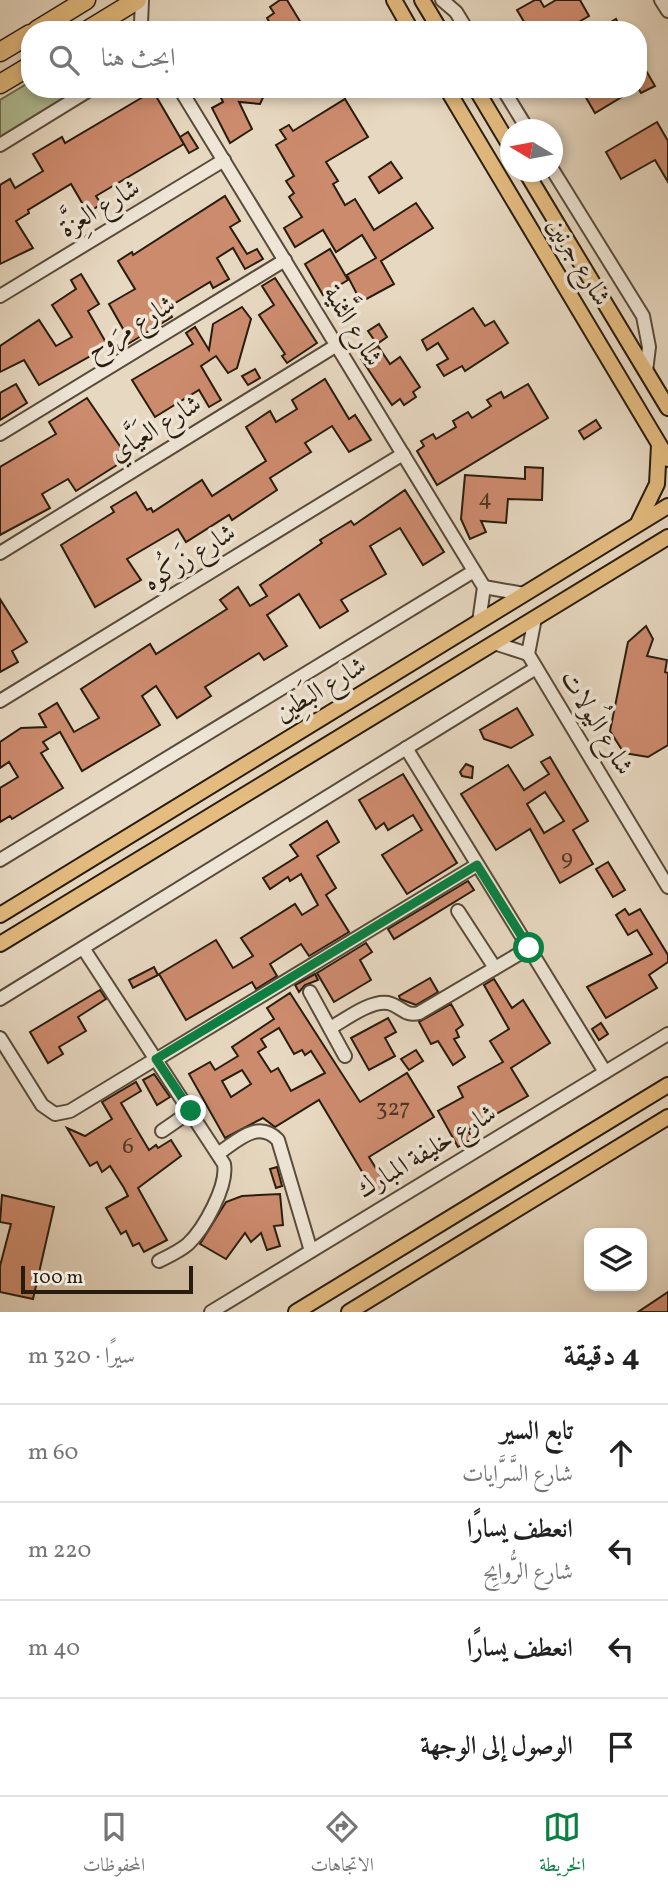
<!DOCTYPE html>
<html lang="ar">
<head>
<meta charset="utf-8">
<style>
	:root { --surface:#fff; --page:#f6f6f6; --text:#222; --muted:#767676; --line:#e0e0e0; --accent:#0b8043 }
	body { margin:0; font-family:Vollkorn,Amiri,serif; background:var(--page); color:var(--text); direction:rtl }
	.controls { position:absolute; right:21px; bottom:21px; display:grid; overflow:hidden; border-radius:14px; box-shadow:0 4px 10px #0003 }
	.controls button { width:63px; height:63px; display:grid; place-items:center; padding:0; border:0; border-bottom:2px solid var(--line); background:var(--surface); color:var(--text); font:35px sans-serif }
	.compass { position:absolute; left:500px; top:119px; width:63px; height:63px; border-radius:50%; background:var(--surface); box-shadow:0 4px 10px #0003; rotate:280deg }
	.scale { position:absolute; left:21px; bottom:18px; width:172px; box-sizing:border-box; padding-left:7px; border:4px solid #281c0d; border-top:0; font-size:19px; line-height:24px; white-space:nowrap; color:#281c0d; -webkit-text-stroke:5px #efe6d7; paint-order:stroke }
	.stop { position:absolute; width:21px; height:21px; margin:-16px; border:5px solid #0b8043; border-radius:50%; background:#fff }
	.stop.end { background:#0b8043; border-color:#fff; box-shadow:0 2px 7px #0008 }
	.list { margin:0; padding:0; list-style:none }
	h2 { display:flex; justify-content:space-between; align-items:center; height:91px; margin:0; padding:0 28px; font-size:30px }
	h2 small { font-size:23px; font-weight:400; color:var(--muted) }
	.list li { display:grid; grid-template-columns:46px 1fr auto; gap:21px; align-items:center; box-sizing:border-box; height:98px; padding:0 28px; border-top:2px solid var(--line) }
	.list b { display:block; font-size:26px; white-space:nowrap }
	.list p { margin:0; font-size:23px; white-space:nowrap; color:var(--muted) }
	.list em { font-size:23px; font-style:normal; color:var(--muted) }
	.icon { flex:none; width:38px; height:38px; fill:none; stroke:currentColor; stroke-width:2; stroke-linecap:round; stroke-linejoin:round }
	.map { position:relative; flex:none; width:668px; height:1312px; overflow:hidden; direction:ltr }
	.search { position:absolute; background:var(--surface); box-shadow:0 4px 10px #0003; left:21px; right:21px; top:21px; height:77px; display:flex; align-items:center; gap:18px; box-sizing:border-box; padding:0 24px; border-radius:28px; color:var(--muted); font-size:26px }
	.sheet { height:483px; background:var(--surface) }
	nav { display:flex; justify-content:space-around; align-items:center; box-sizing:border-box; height:98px; border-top:2px solid var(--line); background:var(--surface); font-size:19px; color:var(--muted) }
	nav a { display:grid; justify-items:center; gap:4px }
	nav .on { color:var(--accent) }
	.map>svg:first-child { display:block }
</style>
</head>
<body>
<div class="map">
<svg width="668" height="1312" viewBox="0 0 668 1312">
	<rect width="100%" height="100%" fill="#e7d8c1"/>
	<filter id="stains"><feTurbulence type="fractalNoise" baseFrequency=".00286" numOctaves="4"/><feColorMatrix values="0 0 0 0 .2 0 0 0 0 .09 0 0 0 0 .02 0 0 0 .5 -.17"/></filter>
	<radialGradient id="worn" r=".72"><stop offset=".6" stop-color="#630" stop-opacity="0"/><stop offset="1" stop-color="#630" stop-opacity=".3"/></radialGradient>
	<polygon fill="#b2bf95" stroke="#6d6e51" stroke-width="2" points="30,82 30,89 87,89 0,143 0,100"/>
	<g fill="#cd8b6e" stroke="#281c0d" stroke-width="2" fill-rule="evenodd">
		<polygon points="280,0 287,0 301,23 290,30 274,30 267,18 274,13 270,7"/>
		<polygon points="535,0 540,0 544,7 556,0 580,0 589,16 565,30 529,30 517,10"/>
		<polygon points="616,19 622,30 598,30"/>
		<polygon points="638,57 655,86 641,93 638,88"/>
		<polygon points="217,89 267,89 260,104 239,102 252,129 230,143 212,108 223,102"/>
		<polygon points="581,89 635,89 595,113"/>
		<polygon points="153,91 184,144 96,196 101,204 88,213 71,184 28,210 29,213 16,221 33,248 0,264 0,185 10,179 15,188 43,171 33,154 62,137 65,143"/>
		<polygon points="345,99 368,137 326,162 338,181 333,184 345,205 355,199 374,230 416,203 433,228 381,261 394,284 361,302 347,275 376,258 362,235 336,252 323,230 295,247 284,228 302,217 289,197 294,193 286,181 294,176 276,145 286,139 280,130 289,125 293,131"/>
		<polygon points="657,122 668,141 668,182 655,160 621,179 606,152"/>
		<polygon points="188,132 198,148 189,153 180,137"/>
		<polygon points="391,162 402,178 379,193 369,177"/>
		<polygon points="225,196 240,221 230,227 247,254 257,249 263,259 245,269 233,248 217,258 229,279 213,288 210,282 167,308 172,317 128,344 123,336 126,334 109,304 135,289 118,261 132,252 133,255"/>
		<polygon points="330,249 348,280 323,295 305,264"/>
		<polygon points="81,274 99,304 88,311 108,346 39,385 24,360 0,372 0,346 39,320 56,346 72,337 52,305 76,289 71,280"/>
		<polygon points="275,278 317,343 287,363 282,356 285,354 259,315 274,305 262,286"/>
		<polygon points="242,307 251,319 237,368 228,373 216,356 201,366 221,400 209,407 199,390 155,417 132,380 193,344 186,333 195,327 209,350 213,324"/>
		<polygon points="473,308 485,326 494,321 508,343 465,371 462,366 444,376 437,365 448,359 438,343 427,350 422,340"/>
		<polygon points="379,324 387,337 377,344 368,331"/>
		<polygon points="378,346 390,364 400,357 420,387 413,392 416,397 404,405 400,399 392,405 360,357"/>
		<polygon points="255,369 260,378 248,385 242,376"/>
		<polygon points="325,379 349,419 355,415 371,440 349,452 332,426 305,443 311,452 270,478 277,490 232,520 229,515 186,542 178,529 127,559 141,580 95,607 61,545 114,512 111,507 136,492 147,510 151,508 153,512 202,480 212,496 266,461 246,427 270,411 276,422 297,409 292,400"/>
		<polygon points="16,384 27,403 0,420 0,393"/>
		<polygon points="528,384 548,418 437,485 417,451 424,446 421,441 433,434 436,439 456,427 453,421 468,412 472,418 491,406 487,400 501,392 504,398"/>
		<polygon points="87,398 128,458 76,491 68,479 42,494 50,508 0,535 0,467 56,434 49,422"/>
		<polygon points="596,420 601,428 584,439 579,431"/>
		<polygon points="525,467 543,468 542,500 508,499 506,523 481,521 486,532 470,539 461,519 465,475 525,479"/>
		<polygon points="405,490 444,552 423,565 400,528 370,546 386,574 341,600 348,611 320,628 299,594 267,615 287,646 264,660 259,653 205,687 211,696 177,718 156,686 142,696 160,725 82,771 60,732 43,742 48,749 41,753 63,788 12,819 10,816 0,822 0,788 18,777 9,762 0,768 0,742 21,728 46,727 39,714 57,703 74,732 99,718 81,689 150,644 156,654 227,609 220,600 238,587 250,606 267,596 260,585 322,543 320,540 351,521 354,525"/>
		<polygon points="0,599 27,642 12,651 18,662 0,672"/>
		<polygon points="646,626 653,639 647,656 667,660 665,672 668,673 668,745 648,757 624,753 610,731 628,642"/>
		<polygon points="517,708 533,735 511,748 484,739 480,730"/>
		<path d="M550,757L588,821L573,830L593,864L560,883L530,829L496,850L461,794L508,765L524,790L549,774L541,762ZM545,792L564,821L544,833L527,804Z"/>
		<polygon points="466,764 473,767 472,778 462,776 460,772"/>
		<polygon points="403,774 457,863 407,894 382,855 422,830 413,815 388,830 384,823 376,829 359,800"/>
		<polygon points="327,821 339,842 317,856 336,888 326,895 349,932 309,956 301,944 270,964 277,976 256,989 252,982 186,1020 159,974 216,940 233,968 253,956 241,938 295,904 302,915 318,905 301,874 290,881 288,877 270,889 263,878 298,856 290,845"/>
		<polygon points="608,862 625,890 613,897 596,869"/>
		<polygon points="468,881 474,890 394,939 388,929"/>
		<polygon points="625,909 629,915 640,909 668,955 668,962 649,975 657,988 606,1018 587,987 652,954 637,930 628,935 616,915"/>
		<polygon points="366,943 372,952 360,960 371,980 334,1002 317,973"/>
		<polygon points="154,967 158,975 133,988 129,980"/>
		<polygon points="315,974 318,980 305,985 299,992 295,985"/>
		<polygon points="430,978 438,992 416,1005 400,999 399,996"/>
		<polygon points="494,979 512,1008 523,1000 550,1043 511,1068 528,1096 468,1130 472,1139 458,1147 438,1111 463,1097 458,1087 503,1062 490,1041 509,1029 484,985"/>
		<polygon points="100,990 106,999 78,1017 86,1031 59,1047 63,1054 48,1063 30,1032"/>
		<path d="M290,993L360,1102L407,1073L434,1117L369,1157L388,1188L376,1195L319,1100L275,1127L263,1118L225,1138L189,1074L210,1062L215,1070L238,1056L232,1047L274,1019L267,1008ZM279,1028L294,1054L302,1050L305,1055L311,1051L325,1073L291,1091L278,1068L271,1072L258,1052L266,1047L261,1039ZM242,1070L251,1084L231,1097L222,1081Z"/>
		<polygon points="451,1004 463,1025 456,1030 459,1037 454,1039 465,1057 453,1065 438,1041 431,1044 419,1022"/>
		<polygon points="388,1018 396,1032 385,1038 395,1056 369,1070 351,1038"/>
		<polygon points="601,1023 608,1034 599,1040 592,1029"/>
		<polygon points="416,1050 423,1061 409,1070 401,1059"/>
		<polygon points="154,1074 170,1097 157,1105 143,1080"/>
		<polygon points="136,1082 141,1091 121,1103 149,1150 156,1145 158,1148 171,1140 181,1156 138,1188 167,1240 144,1252 139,1243 133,1246 126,1231 121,1234 106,1208 128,1196 124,1188 110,1166 102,1172 97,1162 90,1166 67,1128 85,1136 112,1119 102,1102"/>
		<polygon points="277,1167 282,1186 276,1188 270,1169"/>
		<polygon points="280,1194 283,1225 274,1226 280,1246 267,1250 261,1233 251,1242 245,1233 226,1259 200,1244 226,1202 242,1196"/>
		<polygon points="2,1195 54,1207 33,1299 0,1292 0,1266 11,1224 0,1222"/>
		<polygon points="668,1292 668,1312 638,1312"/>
	</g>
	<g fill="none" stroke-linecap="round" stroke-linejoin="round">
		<defs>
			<g id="minor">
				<polyline points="142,0 141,23 145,30"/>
				<polyline points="442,0 456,12 467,30"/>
				<polyline points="661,0 668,11"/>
				<polyline points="180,89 484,587 479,622"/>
				<polyline points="503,89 528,130"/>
				<polyline points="0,145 91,89"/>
				<polyline points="552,169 643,316 649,347 646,371"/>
				<polyline points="0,296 224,160"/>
				<polyline points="0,434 285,260"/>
				<polyline points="0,553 337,345"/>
				<polyline points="484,587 524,594"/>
				<polyline points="535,618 528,654 668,887"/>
				<polyline points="494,643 528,654"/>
				<polyline points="0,701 403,454"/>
				<polyline points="406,748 605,1072"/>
				<polyline points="0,860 474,571"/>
				<polyline points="458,911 495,968"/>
				<path d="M83,948L224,1164C228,1186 204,1229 188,1244C180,1251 169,1256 159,1261"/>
				<polyline points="310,992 345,1056"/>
				<polyline points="0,999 536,668"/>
				<path d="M330,1028C345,1020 370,1000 388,1003C401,1006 405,1017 419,1013L529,948"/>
				<polyline points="0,1038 42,1105 55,1114 70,1111 149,1063"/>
				<polyline points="157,1059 477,865"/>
				<polyline points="162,1131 191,1111"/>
				<path d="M219,1153C237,1141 258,1119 278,1140L311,1251"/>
				<polyline points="211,1312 668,1034"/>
			</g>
			<g id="major">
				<polyline points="394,0 411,30"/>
				<polyline points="422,0 440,30"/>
				<polyline points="447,89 668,459"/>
				<polyline points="476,89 510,146"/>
				<polyline points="526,172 668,408"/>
				<polyline points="639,521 657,484 659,445"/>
				<polyline points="0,915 668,506"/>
				<polyline points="0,944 668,537"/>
				<polyline points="296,1312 668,1085"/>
				<polyline points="349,1312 668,1117"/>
			</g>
			<g id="highway">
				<polyline points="37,30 86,0"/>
				<polyline points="88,30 137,0"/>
				<polyline points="0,52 30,34"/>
				<polyline points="0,84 30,66"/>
			</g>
		</defs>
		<use href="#minor" stroke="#584b3a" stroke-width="16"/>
		<use href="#major" stroke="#281c0d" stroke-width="18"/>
		<use href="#highway" stroke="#281c0d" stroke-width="21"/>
		<use href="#minor" stroke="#efe6d7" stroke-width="12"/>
		<use href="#major" stroke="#e4bc80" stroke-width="14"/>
		<use href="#highway" stroke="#e4bc80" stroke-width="18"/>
	</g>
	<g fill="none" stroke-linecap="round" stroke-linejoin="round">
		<polyline stroke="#0b8043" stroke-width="9" points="191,1111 156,1059 477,865 529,948"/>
	</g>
	<g text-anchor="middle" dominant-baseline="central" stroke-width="7" stroke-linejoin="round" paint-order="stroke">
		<g font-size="23" fill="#513825">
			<text x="485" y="499">4</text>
			<text x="567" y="859">9</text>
			<text x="393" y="1109">327</text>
			<text x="128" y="1147">6</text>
		</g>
		<g font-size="26" fill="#281c0d" stroke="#efe6d7">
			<text transform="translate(100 209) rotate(-31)">شارع العِزَّة</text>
			<text transform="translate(578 262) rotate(59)">شارع جرنين</text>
			<text transform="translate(352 326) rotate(59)">شارع الثَّنية</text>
			<text transform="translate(131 328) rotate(-31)">شارع مرَوح</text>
			<text transform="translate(156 429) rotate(-32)">شارع العَيَّاي</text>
			<text transform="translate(190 558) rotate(-32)">شارع زَركُوه</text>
			<text transform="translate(321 690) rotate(-31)">شارع البَطِين</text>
			<text transform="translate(596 723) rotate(59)">شارع اليُولات</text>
			<text transform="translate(427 1152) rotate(-31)">شارع خليفة المبارك</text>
		</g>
	</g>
	<rect width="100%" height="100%" filter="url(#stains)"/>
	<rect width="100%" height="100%" fill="url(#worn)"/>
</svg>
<div class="controls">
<button><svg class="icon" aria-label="layers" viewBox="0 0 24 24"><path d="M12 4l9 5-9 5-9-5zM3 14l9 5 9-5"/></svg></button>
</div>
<svg class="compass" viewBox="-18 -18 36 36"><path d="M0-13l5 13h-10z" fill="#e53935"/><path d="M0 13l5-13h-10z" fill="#767676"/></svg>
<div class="scale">100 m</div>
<div class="stop" style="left:529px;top:948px"></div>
<div class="stop end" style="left:191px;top:1111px"></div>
<div class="search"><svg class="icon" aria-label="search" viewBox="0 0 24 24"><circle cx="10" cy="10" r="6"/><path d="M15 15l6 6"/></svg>ابحث هنا</div>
</div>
<section class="sheet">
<h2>4 دقيقة<small>سيرًا · 320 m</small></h2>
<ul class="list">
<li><svg class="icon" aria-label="ahead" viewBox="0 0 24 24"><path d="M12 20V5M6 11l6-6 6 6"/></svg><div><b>تابع السير</b><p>شارع السَّرَّايات</p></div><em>60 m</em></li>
<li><svg class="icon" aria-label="left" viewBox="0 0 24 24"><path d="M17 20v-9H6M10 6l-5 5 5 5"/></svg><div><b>انعطف يسارًا</b><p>شارع الرُّوايِح</p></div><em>220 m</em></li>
<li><svg class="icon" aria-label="left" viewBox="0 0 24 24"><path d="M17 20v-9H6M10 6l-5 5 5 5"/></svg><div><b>انعطف يسارًا</b></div><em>40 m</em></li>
<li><svg class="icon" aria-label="arrive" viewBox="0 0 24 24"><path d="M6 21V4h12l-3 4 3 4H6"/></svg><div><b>الوصول إلى الوجهة</b></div></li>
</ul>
</section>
<nav>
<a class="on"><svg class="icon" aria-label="map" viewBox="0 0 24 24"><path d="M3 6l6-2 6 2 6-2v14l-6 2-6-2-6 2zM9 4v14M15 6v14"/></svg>الخريطة</a>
<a><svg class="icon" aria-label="directions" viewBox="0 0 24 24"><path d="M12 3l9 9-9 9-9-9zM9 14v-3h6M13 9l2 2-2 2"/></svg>الاتجاهات</a>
<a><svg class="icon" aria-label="saved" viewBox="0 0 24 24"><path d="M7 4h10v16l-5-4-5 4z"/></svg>المحفوظات</a>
</nav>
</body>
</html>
